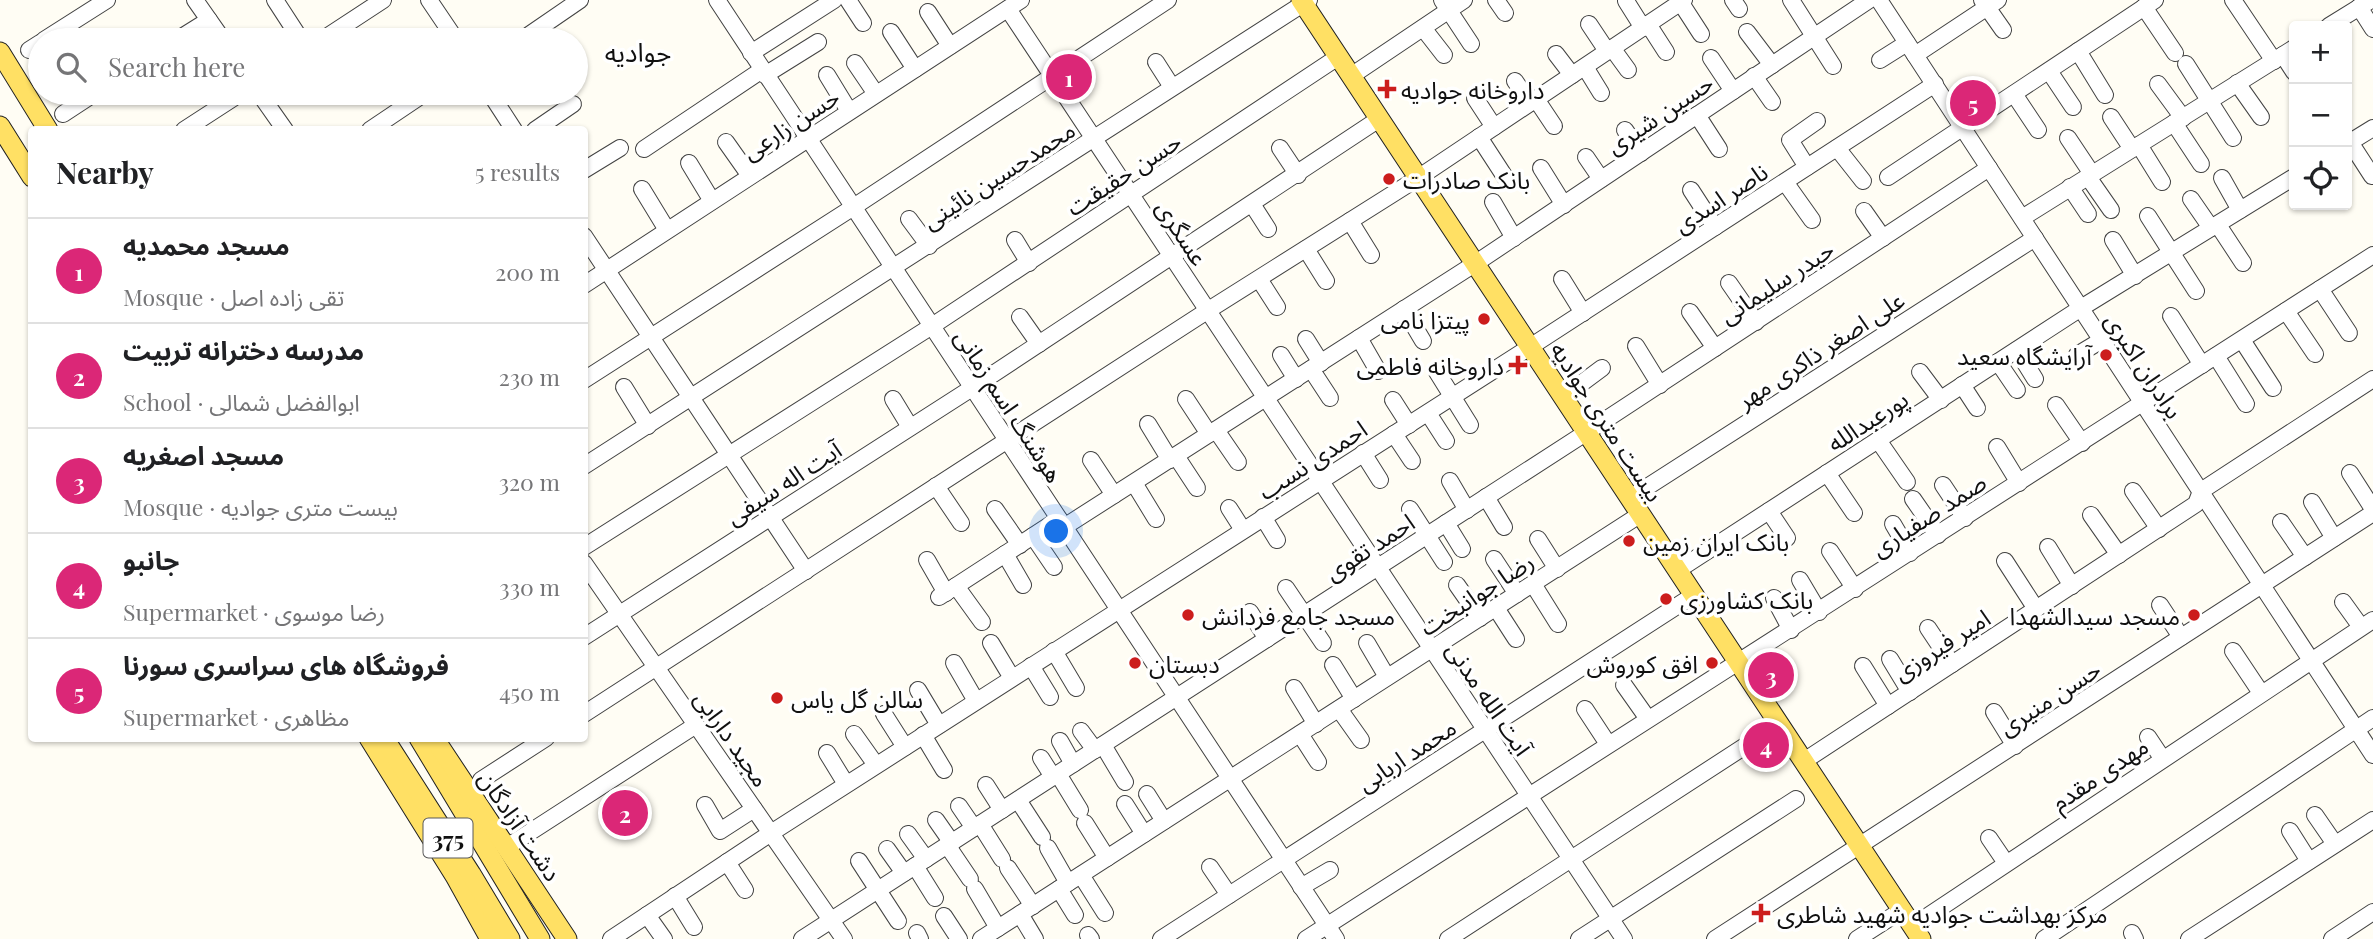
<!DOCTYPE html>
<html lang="en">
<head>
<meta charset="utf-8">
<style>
  body { margin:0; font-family:"Playfair Display","Noto Sans Arabic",serif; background:#f2f2f2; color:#202124 }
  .controls { position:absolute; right:21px; top:21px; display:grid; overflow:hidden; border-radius:7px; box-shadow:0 2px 5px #0004 }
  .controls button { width:63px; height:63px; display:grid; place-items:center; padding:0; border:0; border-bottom:2px solid #e0e0e0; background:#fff; color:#202124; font:35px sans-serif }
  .you { position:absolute; left:1057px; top:532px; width:24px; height:24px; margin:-18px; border:5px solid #fff; border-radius:50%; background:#1a73e8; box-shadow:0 0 0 10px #1a73e833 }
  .badge { display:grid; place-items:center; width:46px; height:46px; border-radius:50%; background:#db2777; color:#fff; font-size:23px; font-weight:700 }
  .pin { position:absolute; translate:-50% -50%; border:4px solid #fff; box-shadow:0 2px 7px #0006 }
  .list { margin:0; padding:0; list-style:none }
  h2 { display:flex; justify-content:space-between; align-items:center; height:91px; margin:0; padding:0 28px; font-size:30px }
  h2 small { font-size:23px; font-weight:400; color:#757577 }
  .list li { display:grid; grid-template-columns:46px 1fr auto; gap:21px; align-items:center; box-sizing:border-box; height:105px; padding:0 28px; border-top:2px solid #e0e0e0 }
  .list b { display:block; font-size:26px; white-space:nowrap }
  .list p { margin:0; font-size:23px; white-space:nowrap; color:#757577 }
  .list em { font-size:23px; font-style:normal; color:#757577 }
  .icon { flex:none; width:38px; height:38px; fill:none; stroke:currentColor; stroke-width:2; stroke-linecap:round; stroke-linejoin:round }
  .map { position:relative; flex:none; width:2373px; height:939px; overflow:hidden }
  .search { position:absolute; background:#fff; box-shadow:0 2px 5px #0004; left:28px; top:28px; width:560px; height:77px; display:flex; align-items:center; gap:18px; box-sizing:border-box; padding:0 24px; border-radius:38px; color:#757577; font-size:26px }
  .panel { position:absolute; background:#fff; box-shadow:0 2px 5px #0004; left:28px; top:126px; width:560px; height:616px; border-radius:7px }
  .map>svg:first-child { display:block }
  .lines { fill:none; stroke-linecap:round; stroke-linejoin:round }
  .minor-casing { stroke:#434343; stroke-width:18 }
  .major-casing { stroke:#212121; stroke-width:21 }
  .minor { stroke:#fff; stroke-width:16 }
  .major { stroke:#ffe064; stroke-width:19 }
  .poi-dot { fill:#cc1d1d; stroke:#fff; stroke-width:2.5 }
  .labels { text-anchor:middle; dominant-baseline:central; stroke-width:7; stroke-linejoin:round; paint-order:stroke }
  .shield { fill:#fff; stroke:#585858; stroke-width:2 }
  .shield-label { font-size:23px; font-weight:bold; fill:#101010 }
  .poi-label { font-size:24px; fill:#101010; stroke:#fff; text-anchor:start }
  .street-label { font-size:24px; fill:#101010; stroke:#fff }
  .neighbourhood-label { font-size:26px; fill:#101010; stroke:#fff }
</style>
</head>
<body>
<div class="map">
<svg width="2373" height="939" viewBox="0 0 2373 939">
  <rect width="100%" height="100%" fill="#fffdf4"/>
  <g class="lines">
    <defs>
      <g id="minor">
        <polyline points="195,0 223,40"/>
        <polyline points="275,0 301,40"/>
        <polyline points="429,0 456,40"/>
        <polyline points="717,0 1336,939"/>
        <polyline points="848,0 863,23"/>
        <polyline points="1442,0 1471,44"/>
        <polyline points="1496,0 1505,13"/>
        <polyline points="1679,0 1701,34"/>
        <polyline points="1733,0 1739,9"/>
        <polyline points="1791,0 1833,66"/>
        <polyline points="1879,0 2373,755"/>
        <polyline points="1982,0 2003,30"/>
        <polyline points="2233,0 2274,61"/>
        <polyline points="1626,1 1643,28"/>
        <polyline points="2144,7 2175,53"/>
        <polyline points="2359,7 2373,29"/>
        <polyline points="1008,9 1624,939"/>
        <polyline points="928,12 950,46"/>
        <polyline points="1589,24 1607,51"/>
        <polyline points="1648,24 1666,52"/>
        <polyline points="2329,26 2371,0"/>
        <polyline points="1423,28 1444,55"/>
        <polyline points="891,32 915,69"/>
        <polyline points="1747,32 1772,65"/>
        <polyline points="529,35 580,0"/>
        <polyline points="44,40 107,0"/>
        <polyline points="177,40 209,20"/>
        <polyline points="322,40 383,0"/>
        <polyline points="1612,48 1628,70"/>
        <polyline points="29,50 40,43"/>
        <polyline points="2078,51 2105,95"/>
        <polyline points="751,53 834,0"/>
        <polyline points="1556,54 1572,75"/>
        <polyline points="1915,55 1998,0"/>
        <polyline points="2283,55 2294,72"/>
        <polyline points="1711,58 1733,91"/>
        <polyline points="1880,60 1907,43"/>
        <polyline points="1156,62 1172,87"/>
        <polyline points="855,63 876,94"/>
        <polyline points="2186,64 2233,138"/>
        <polyline points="1585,67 1601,93"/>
        <polyline points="2049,71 2073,107"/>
        <polyline points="765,75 818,42"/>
        <polyline points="827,75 849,111"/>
        <polyline points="1351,76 1464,0"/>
        <polyline points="1754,76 1772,102"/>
        <polyline points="1515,81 1530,103"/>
        <polyline points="2237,83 2261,117"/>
        <polyline points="2158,84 2183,118"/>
        <polyline points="259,93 285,130"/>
        <polyline points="490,93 514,130"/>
        <polyline points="2014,94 2038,130"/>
        <polyline points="1475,98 1494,127"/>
        <polyline points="1536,99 1554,126"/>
        <polyline points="63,114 95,93"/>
        <polyline points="1697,115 1719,149"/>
        <polyline points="2111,117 2132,149"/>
        <polyline points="2174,123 2201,164"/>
        <polyline points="184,130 241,93"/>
        <polyline points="370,130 425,93"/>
        <polyline points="535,130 573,104"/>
        <polyline points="1625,130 1641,153"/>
        <polyline points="1479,137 1505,177"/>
        <polyline points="2068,138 2092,174"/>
        <polyline points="726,142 750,176"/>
        <polyline points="2350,142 2372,176"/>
        <polyline points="2347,144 2373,128"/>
        <polyline points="2139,145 2162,182"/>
        <polyline points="1280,148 1298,175"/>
        <polyline points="1837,148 1863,181"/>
        <polyline points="644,149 762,70"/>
        <polyline points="1586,157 1601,179"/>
        <polyline points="689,163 712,201"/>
        <polyline points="1807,167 1790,140 1817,121"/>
        <polyline points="1541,168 1564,205"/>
        <polyline points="584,170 620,148"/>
        <polyline points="1888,177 2155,0"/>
        <polyline points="2088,177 2111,210"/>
        <polyline points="2222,178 2240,210"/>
        <polyline points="1785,182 1812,220"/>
        <polyline points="2070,187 2088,214"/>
        <polyline points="642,189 667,230"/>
        <polyline points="1691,190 1715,227"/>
        <polyline points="2191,199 2211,228"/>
        <polyline points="1493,202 1514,238"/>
        <polyline points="1252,204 1268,229"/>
        <polyline points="1864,211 1883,238"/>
        <polyline points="2148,216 2196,291"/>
        <polyline points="2022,218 2294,48"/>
        <polyline points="909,219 929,246"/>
        <polyline points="1350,221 1371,255"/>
        <polyline points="2218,225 2243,263"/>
        <polyline points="584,236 806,571"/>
        <polyline points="1015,240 1029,263"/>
        <polyline points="2113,240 2135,276"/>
        <polyline points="1306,249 1326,281"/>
        <polyline points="1259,279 1277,307"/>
        <polyline points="1562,279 1583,313"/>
        <polyline points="1729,283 1756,322"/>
        <polyline points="584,285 1021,0"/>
        <polyline points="2320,289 2349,333"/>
        <polyline points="1404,309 1423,341"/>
        <polyline points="2286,311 2315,354"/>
        <polyline points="1690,312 1715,348"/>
        <polyline points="2171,316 2202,365"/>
        <polyline points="1020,317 1039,344"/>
        <polyline points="1359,338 1378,371"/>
        <polyline points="1306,339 1321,363"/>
        <polyline points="2242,340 2273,388"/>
        <polyline points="1636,346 1660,385"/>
        <polyline points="2017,350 2035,379"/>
        <polyline points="1281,355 1296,379"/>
        <polyline points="2077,355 2102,340"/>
        <polyline points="2216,356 2246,404"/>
        <polyline points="1998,362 2017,390"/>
        <polyline points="1311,369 1330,398"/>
        <polyline points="1437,372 1470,425"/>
        <polyline points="1920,372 1941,400"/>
        <polyline points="584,380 852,208 1168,0"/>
        <polyline points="1962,385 1977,408"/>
        <polyline points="624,387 648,426"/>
        <polyline points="1563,397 1602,368"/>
        <polyline points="893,399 910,427"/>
        <polyline points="1186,399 1209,434"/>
        <polyline points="1393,400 1409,425"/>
        <polyline points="2056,405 2082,443"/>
        <polyline points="1428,413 1446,441"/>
        <polyline points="1148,424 1170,460"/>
        <polyline points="1216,430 1238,462"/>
        <polyline points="1394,434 1412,461"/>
        <polyline points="1878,440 1907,482"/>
        <polyline points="1997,447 2019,483"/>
        <polyline points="1363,453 1380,480"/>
        <polyline points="1176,456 1197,488"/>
        <polyline points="1091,460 1114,495"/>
        <polyline points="584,466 1309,0"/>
        <polyline points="1827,473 1854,513"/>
        <polyline points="2350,473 2373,509"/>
        <polyline points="1450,481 1467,510"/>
        <polyline points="1134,483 1156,519"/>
        <polyline points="1943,485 1965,518"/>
        <polyline points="936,486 961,523"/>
        <polyline points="2133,491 2159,529"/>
        <polyline points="1486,497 1504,527"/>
        <polyline points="1630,498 2035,238"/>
        <polyline points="1913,499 1938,535"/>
        <polyline points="2312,502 2334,538"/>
        <polyline points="1229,508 1243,530"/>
        <polyline points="995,509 1020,545"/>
        <polyline points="1410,509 1444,562"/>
        <polyline points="1769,511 1787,538"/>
        <polyline points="2091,515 2119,555"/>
        <polyline points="1263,517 1277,540"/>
        <polyline points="2281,522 2305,557"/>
        <polyline points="1446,523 1462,549"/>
        <polyline points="1893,524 1910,553"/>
        <polyline points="1064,527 1476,263 1869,0"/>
        <polyline points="1033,536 1054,567"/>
        <polyline points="1538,539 1557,569"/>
        <polyline points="584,547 932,326 1338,57"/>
        <polyline points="2048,547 2072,586"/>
        <polyline points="1830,551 1855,589"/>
        <polyline points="1005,554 1023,585"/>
        <polyline points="1494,559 1517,594"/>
        <polyline points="927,560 946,593"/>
        <polyline points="2005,561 2036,609"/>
        <polyline points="584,563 844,939"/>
        <polyline points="1678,570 2081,308 2294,177"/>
        <polyline points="1800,580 1819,612"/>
        <polyline points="1533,584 1558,624"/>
        <polyline points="1457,585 1480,618"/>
        <polyline points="956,586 982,622"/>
        <polyline points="1286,588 1323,643"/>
        <polyline points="939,597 1059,519"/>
        <polyline points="1774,598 1791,630"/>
        <polyline points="2343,602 2361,627"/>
        <polyline points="2160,605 2181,637"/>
        <polyline points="1496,608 1516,639"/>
        <polyline points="1250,612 1267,639"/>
        <polyline points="1928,628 1952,664"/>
        <polyline points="584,637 972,388 1379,119"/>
        <polyline points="991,643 1012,678"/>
        <polyline points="1367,643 1387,677"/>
        <polyline points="1054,651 1076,688"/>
        <polyline points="2233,651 2261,693"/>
        <polyline points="1890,659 1910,692"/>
        <polyline points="954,663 976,701"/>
        <polyline points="1333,665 1354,699"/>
        <polyline points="1031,666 1050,697"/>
        <polyline points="1863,666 1888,706"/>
        <polyline points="1624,685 1648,719"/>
        <polyline points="1294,688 1316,724"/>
        <polyline points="918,690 939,725"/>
        <polyline points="1339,709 1361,740"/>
        <polyline points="1585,709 1608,744"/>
        <polyline points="1994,712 2015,746"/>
        <polyline points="584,714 1207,311 1418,178 1684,0"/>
        <polyline points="884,714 905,747"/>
        <polyline points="1081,731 1095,750"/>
        <polyline points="854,734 876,765"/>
        <polyline points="1300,734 1318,762"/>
        <polyline points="923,735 944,770"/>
        <polyline points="2148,737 2162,758"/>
        <polyline points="1060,741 1073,764"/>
        <polyline points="1103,745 1125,782"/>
        <polyline points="827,753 846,784"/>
        <polyline points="1041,758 1053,777"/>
        <polyline points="1804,761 2196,504 2201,491 2373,379"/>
        <polyline points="1058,774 1080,810"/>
        <polyline points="481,780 546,738"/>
        <polyline points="986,785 1002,810"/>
        <polyline points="1147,794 1164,821"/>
        <polyline points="1018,800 1042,837"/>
        <polyline points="1125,804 1144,834"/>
        <polyline points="705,805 720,831 754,809"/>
        <polyline points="959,806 974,828"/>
        <polyline points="2315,815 2335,844"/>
        <polyline points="936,820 952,843"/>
        <polyline points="1085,823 1107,858"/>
        <polyline points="980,824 1002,859"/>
        <polyline points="2290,831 2309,861"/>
        <polyline points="908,834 926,859"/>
        <polyline points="1989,838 2006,863"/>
        <polyline points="947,845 970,879"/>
        <polyline points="507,847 696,725"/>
        <polyline points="1048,848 1068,883"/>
        <polyline points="887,849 904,873"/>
        <polyline points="859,861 898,921"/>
        <polyline points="727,862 745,890"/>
        <polyline points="915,866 935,898"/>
        <polyline points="1210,867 1229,895"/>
        <polyline points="1008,868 1033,906"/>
        <polyline points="1081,875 1105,913"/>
        <polyline points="1301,887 1330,870"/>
        <polyline points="975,889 998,928"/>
        <polyline points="1059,889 1075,915"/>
        <polyline points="675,896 694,927"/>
        <polyline points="1020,914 1035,939"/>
        <polyline points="647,915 664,939"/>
        <polyline points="944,916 959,939"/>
        <polyline points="1913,926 2373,620"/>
        <polyline points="917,933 920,939"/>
        <polyline points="2132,933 2135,939"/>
        <polyline points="1088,935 1091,939"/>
        <polyline points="611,939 771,833 1530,347 1935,84"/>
        <polyline points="802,939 1587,432 1989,168"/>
        <polyline points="981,939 1641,514"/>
        <polyline points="1161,939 1694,595"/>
        <polyline points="1306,939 2373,255"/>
        <polyline points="1448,939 1779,724"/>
        <polyline points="1579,939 1796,799"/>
        <polyline points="1715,939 2373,513"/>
        <polyline points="1857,939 1902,910"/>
        <polyline points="2044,939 2373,718"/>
        <polyline points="2189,939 2373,820"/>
        <polyline points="2332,939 2373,912"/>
      </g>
      <g id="major">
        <polyline points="1301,0 1921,939"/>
        <polyline points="0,52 48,130"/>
        <polyline points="0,126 32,177"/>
        <polyline points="369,738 455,876 490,939"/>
        <polyline points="384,738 471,874 510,939"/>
        <polyline points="419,738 540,939"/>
        <polyline points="434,738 567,939"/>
      </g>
    </defs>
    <use href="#minor" class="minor-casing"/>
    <use href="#major" class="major-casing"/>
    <use href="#minor" class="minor"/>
    <use href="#major" class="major"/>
  </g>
  <g class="poi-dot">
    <path d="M1383.5 78.5h7v7h7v7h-7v7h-7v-7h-7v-7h7z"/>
    <circle cx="1389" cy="179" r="7"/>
    <circle cx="1484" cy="319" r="7"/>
    <circle cx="2106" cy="355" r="7"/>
    <path d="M1514.5 354.5h7v7h7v7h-7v7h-7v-7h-7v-7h7z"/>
    <circle cx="1629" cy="541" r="7"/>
    <circle cx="1666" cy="599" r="7"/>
    <circle cx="1188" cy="615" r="7"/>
    <circle cx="2194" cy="615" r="7"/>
    <circle cx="1135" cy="663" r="7"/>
    <circle cx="1712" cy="663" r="7"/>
    <circle cx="777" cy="698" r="7"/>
    <path d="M1757.5 902.5h7v7h7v7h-7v7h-7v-7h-7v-7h7z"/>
  </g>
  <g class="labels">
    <rect class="shield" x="423.5" y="818.5" width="49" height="39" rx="5"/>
    <g class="shield-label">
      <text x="448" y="838">375</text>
    </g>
    <g class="poi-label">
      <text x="1401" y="89">داروخانه جوادیه</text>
      <text x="1403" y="179">بانک صادرات</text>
      <text x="1470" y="319" text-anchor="end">پیتزا نامی</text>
      <text x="2092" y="355" text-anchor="end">آرایشگاه سعید</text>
      <text x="1504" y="365" text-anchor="end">داروخانه فاطمی</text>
      <text x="1643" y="541">بانک ایران زمین</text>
      <text x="1680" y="599">بانک کشاورزی</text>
      <text x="1202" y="615">مسجد جامع فردانش</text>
      <text x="2180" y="615" text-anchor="end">مسجد سیدالشهدا</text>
      <text x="1149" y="663">دبستان</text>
      <text x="1698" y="663" text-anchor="end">افق کوروش</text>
      <text x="791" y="698">سالن گل یاس</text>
      <text x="1777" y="913">مرکز بهداشت جوادیه شهید شاطری</text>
    </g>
    <g class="street-label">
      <text transform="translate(1659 113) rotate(-34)">حسین شیری</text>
      <text transform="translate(790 123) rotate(-33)">حسن زارعی</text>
      <text transform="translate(1123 173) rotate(-33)">حسن حقیقت</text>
      <text transform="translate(998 174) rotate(-33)">محمدحسین نائینی</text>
      <text transform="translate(1720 197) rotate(-33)">ناصر اسدی</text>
      <text transform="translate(1183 232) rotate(57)">عسگری</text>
      <text transform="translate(1776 281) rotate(-33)">حیدر سلیمانی</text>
      <text transform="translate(1820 349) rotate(-33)">علی اصغر ذاکری مهر</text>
      <text transform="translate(2145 365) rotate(57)">برادران اکبری</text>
      <text transform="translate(1010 405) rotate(57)">هوشنگ اسم زمانی</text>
      <text transform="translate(1867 420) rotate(-33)">پورعبدالله</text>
      <text transform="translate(1608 421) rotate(57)">بیست متری جوادیه</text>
      <text transform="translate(1312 459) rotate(-33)">احمدی نسب</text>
      <text transform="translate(783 482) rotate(-33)">آیت اله سیفی</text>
      <text transform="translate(1928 514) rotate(-33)">صمد صفیاری</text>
      <text transform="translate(1369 546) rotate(-33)">احمد تقوی</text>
      <text transform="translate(1476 593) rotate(-33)">رضا جوانبخت</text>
      <text transform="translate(1941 644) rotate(-33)">امیر فیروزی</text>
      <text transform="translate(2049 697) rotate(-33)">حسن منیری</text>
      <text transform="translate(1490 698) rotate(56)">آیت‌ الله مدنی</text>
      <text transform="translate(733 738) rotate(55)">مجید دارابی</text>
      <text transform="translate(1406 754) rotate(-33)">محمد اربابی</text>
      <text transform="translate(2099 773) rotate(-34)">مهدی مقدم</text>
      <text transform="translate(521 825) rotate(56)">دشت آزادگان</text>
    </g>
    <g class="neighbourhood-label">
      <text x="638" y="51">جوادیه</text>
    </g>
  </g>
</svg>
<div class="controls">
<button>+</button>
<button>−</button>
<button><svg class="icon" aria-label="locate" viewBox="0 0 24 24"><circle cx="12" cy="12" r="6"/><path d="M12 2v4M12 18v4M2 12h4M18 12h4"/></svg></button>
</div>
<div class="you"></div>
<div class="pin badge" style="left:1069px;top:77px">1</div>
<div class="pin badge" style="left:625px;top:813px">2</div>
<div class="pin badge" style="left:1771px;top:675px">3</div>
<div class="pin badge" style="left:1766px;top:745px">4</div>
<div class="pin badge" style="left:1973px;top:103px">5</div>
<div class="search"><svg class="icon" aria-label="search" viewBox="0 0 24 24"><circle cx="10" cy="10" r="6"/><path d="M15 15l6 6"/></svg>Search here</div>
<section class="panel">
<h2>Nearby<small>5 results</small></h2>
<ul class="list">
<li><span class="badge">1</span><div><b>مسجد محمدیه</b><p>Mosque · تقی زاده اصل</p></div><em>200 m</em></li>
<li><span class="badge">2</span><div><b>مدرسه دخترانه تربیت</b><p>School · ابوالفضل شمالی</p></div><em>230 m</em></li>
<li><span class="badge">3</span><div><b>مسجد اصغریه</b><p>Mosque · بیست متری جوادیه</p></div><em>320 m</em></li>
<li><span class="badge">4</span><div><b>جانبو</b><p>Supermarket · رضا موسوی</p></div><em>330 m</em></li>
<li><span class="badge">5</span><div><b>فروشگاه های سراسری سورنا</b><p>Supermarket · مظاهری</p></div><em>450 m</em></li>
</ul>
</section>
</div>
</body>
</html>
